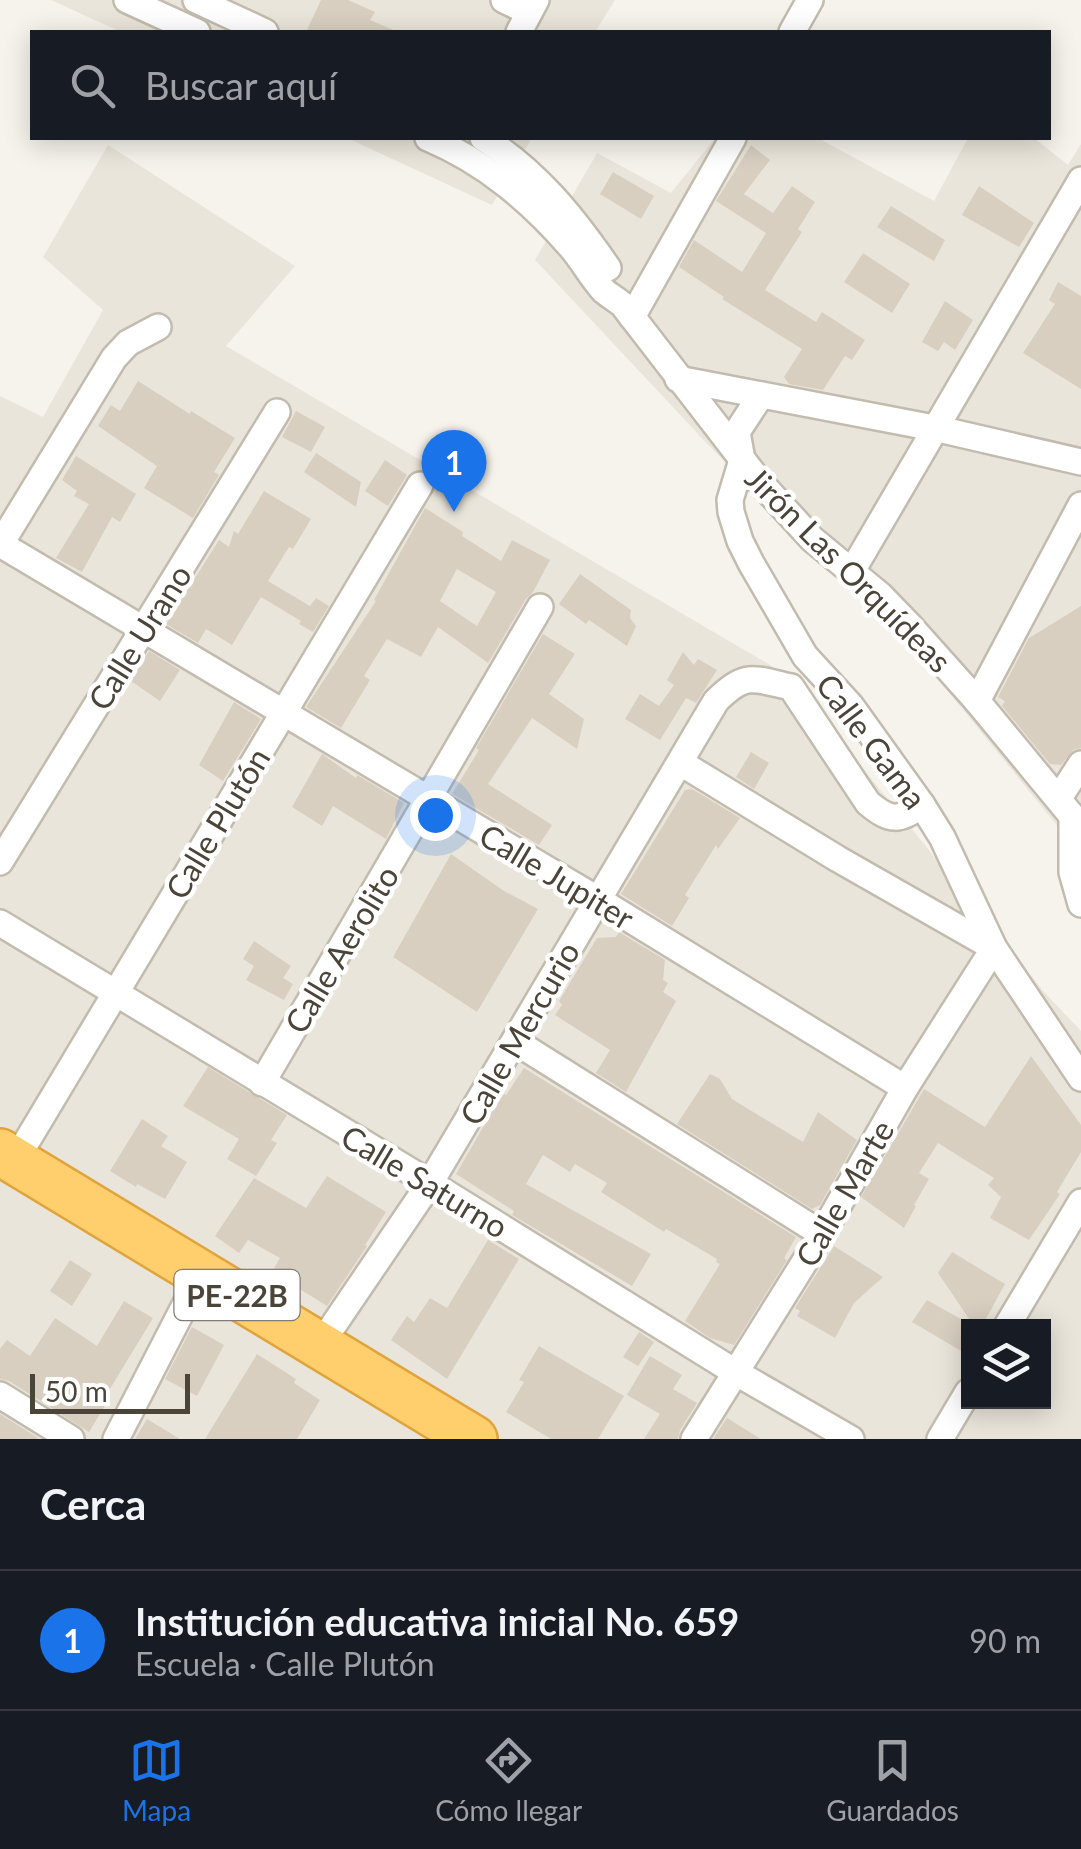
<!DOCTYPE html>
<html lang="es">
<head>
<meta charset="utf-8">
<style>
  body { margin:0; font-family:Lato,sans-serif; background:#242831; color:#f1f3f6 }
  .controls { position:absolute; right:30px; bottom:30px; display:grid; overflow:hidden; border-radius:0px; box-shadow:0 5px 25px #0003 }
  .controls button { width:90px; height:90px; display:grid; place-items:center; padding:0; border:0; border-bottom:2px solid #363941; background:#171b24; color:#f1f3f6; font:50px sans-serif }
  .scale { position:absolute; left:30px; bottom:25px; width:160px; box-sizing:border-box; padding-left:10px; border:5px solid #4b4439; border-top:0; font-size:28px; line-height:35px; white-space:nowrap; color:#4b4439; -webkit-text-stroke:8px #fff; paint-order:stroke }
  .you { position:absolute; left:435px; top:815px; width:35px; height:35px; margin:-25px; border:8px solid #fff; border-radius:50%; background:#1a73e8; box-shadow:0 0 0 15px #1a73e833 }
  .badge { display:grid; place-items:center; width:65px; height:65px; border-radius:50%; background:#1a73e8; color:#fff; font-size:32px; font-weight:700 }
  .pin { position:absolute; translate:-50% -82px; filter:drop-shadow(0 2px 5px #0008) }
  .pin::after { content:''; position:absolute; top:52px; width:35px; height:30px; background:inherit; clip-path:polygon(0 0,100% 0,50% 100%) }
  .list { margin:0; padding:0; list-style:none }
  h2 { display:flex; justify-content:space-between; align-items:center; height:130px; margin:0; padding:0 40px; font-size:42px }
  h2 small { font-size:32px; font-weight:400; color:#9ea1a6 }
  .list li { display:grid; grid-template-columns:65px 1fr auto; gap:30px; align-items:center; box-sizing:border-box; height:140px; padding:0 40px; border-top:2px solid #363941 }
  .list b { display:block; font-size:38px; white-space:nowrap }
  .list p { margin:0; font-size:32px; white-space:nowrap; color:#9ea1a6 }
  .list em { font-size:32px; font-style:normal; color:#9ea1a6 }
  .icon { flex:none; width:55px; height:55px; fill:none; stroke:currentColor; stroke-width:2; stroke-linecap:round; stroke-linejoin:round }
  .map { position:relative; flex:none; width:1081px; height:1439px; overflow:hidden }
  .search { position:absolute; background:#171b24; box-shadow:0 5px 25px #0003; left:30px; right:30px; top:30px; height:110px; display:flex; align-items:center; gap:25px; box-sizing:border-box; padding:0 35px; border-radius:0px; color:#9ea1a6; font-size:38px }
  .sheet { height:270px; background:#171b24 }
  nav { display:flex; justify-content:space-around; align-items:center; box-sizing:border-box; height:140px; border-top:2px solid #363941; background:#171b24; font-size:28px; color:#9ea1a6 }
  nav a { display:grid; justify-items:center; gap:5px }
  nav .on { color:#1a73e8 }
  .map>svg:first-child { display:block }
  .residential { fill:#eae5da; fill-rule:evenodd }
  .building { fill:#d8cfc1; fill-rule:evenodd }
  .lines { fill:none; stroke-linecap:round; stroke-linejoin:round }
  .street-casing { stroke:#c2bbae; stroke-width:30 }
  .highway-casing { stroke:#e0a43c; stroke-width:50 }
  .street { stroke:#fff; stroke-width:25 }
  .highway { stroke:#ffcf6e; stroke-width:45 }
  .labels { text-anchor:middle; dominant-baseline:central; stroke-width:9; stroke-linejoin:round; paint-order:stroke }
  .shield { fill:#fff; stroke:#817c74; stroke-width:2.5 }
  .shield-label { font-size:30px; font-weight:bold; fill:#4b4439 }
  .street-label { font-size:32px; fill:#4b4439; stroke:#fff }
</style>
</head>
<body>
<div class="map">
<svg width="1081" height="1439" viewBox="0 0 1081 1439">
  <rect width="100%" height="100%" fill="#f6f3ec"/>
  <g class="residential">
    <polygon points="51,0 615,0 595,32 121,32"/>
    <polygon points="347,138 532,138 492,205"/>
    <polygon points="715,138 818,138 934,201 968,138 1034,138 1068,165 1081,144 1081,855 908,642 715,452 535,260 597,153 671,193"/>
    <path d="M108 145 295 266 226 346 787 675 1045 993 1081 1031V1439H0V396L43 417 103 310 43 257ZM968 1326H1044V1402H968Z"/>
  </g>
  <g class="building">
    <polygon points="321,0 348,0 375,12 370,20 398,32 306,32"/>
    <polygon points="751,145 770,160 744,194 773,213 792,186 815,202 798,229 802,232 765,290 816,322 822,312 865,340 852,360 845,356 823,390 789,384 784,377 802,349 722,299 724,297 679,267 694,240 742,272 766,233 716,201"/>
    <polygon points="613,172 654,196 641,219 600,194"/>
    <polygon points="979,186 1034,223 1019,247 962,215"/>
    <polygon points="891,206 945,240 934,261 877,227"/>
    <polygon points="863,253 910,284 892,313 844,282"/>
    <polygon points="1058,282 1081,296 1081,389 1023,353 1055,304 1049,300"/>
    <polygon points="945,301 973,320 955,350 944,342 938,351 922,342"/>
    <polygon points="138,381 190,414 191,411 235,438 214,472 219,475 193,518 144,488 157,466 98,426 111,405 120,411"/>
    <polygon points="296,411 325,427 311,452 282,437"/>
    <polygon points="316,453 361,482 356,507 304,472"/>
    <polygon points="76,456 136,494 120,522 112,517 82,572 56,558 89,504 74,496 77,491 62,480"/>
    <polygon points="385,460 407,475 388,506 365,491"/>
    <polygon points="264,491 311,519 293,549 289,547 268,581 310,606 316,598 329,606 313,632 299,624 301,621 261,597 232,645 206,629 198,643 166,624 219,540 229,547 234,531 238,534"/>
    <path d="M425 508 463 532 462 536 501 561 512 540 550 560 533 592 526 599 488 663 438 627 421 657 387 639 364 676 370 680 341 728 306 707 376 601 374 600ZM457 569 496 592 477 626 440 601Z"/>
    <polygon points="580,574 631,610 630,618 636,626 627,646 589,620 586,624 559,604"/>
    <polygon points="1081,606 1081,748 1073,750 1061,765 1050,764 1002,706 1005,701 998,697 1029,638"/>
    <polygon points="543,634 575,654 549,694 584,719 577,749 532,718 488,784 552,825 539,845 452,794 479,750 476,748"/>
    <polygon points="149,651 180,670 160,701 131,681"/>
    <polygon points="683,652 694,665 698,659 717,670 696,703 686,698 660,740 625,719 640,694 659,706 674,685 667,680"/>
    <polygon points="234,702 261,719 223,781 199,765"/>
    <polygon points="751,752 769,763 754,789 736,777"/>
    <polygon points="322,754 356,778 357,775 404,803 386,839 333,806 322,826 292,807"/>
    <polygon points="692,789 740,818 718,849 716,845 685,895 689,898 672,926 621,894 685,790"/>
    <polygon points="451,854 504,891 538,909 477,1012 393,957"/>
    <polygon points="619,932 665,960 663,980 668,983 663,992 676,1001 626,1092 596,1073 610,1050 555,1015 562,1005 559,1001 597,938 616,937"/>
    <polygon points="254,941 291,966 283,978 293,984 284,1000 246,980 254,966 243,959"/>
    <polygon points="1031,1056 1081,1125 1081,1152 1057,1192 1060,1194 1029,1240 990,1218 1001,1197 988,1185 994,1178 938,1143 919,1173 929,1179 914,1205 916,1206 904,1228 861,1197 924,1089 985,1127"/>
    <polygon points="208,1067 287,1115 271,1140 277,1143 256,1176 227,1159 239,1139 183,1106"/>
    <polygon points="524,1068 796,1237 784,1258 787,1260 734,1345 710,1338 685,1321 720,1264 716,1262 717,1259 666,1229 664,1232 601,1192 607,1183 575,1164 570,1172 543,1155 526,1184 651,1254 632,1286 512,1215 514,1211 456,1174 503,1093 506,1095"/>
    <polygon points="710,1074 720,1079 732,1099 803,1142 818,1112 857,1140 820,1205 812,1209 677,1124"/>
    <polygon points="142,1119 168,1136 161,1146 187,1162 165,1199 137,1184 136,1187 110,1171"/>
    <polygon points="327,1176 386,1212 365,1245 367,1246 327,1306 272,1272 280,1258 248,1240 239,1253 215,1236 254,1178 306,1208"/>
    <polygon points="488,1240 519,1259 447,1379 391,1340 407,1316 414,1322 430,1298 447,1308"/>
    <polygon points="834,1246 883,1277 854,1303 835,1338 797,1316 800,1311 795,1308"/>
    <polygon points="952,1252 1005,1284 982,1326 974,1326 938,1273"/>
    <polygon points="70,1260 92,1274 72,1306 50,1291"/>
    <polygon points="927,1300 968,1323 968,1355 912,1322"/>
    <polygon points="124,1301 153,1318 105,1397 109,1399 89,1432 9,1381 0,1379 0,1349 7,1340 30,1356 55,1318 97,1346"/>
    <polygon points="192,1327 224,1345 197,1396 165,1379"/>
    <polygon points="639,1332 654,1342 638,1366 623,1357"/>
    <polygon points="539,1346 624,1396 598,1439 551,1439 506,1412 524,1382 519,1380"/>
    <polygon points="257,1354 296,1379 294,1383 320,1400 297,1439 205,1439"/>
    <polygon points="650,1356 682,1375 673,1389 697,1403 680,1430 678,1439 644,1439 660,1414 627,1395"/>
    <polygon points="0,1414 38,1438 37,1439 0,1439"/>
    <polygon points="727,1418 761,1439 713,1439"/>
    <polygon points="147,1419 180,1439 135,1439"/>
  </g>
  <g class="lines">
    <defs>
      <g id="street">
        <polyline points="127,0 197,32"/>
        <polyline points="196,0 265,32"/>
        <polyline points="504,0 529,12"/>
        <polyline points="519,32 536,0"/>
        <polyline points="792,32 810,0"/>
        <path d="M428 138C485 162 530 200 571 247 583 261 592 278 604 291 610 296 617 300 623 305L759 481 812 539 880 595 910 626 977 701 1081 827"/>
        <path d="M483 138C536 171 573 217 608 268"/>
        <polyline points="632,317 733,138"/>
        <polyline points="678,379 934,428 1081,462"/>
        <polyline points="761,395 737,432 742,460 730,500 731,512 740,541 751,563 805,656 851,706 922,805 942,837 994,948 1081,1078"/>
        <polyline points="0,544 597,899 905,1088"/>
        <polyline points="0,545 114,358 128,343 158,327"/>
        <polyline points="852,571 1081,180"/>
        <polyline points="977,701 1081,505"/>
        <polyline points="681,763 838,859 994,948 905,1088 822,1234 694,1439"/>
        <polyline points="1059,798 1081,764"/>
        <polyline points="1072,816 1072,872 1081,904"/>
        <polyline points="0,862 277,412"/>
        <polyline points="0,923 430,1183 735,1372 851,1439"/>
        <polyline points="516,1042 822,1234"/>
        <polyline points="262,1083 540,607"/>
        <polyline points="15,1161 420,485"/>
        <polyline points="1007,1326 1081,1202"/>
        <path d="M320 1345 430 1183 716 701C746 671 753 679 791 687L868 803C891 822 898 821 922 805"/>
        <polyline points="0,1395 71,1439"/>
        <polyline points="116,1439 201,1274"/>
        <polyline points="940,1439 968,1392"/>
      </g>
      <polyline id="highway" points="0,1152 474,1439"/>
    </defs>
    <use href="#street" class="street-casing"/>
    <use href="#highway" class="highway-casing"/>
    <use href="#street" class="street"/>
    <use href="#highway" class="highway"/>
  </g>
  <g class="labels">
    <rect class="shield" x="174.5" y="1270" width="125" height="50" rx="8"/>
    <g class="shield-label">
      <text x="237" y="1295">PE-22B</text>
    </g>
    <g class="street-label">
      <text transform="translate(849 569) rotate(45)">Jirón Las Orquídeas</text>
      <text transform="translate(139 637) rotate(-58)">Calle Urano</text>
      <text transform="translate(872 741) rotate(53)">Calle Gama</text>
      <text transform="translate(217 823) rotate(-59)">Calle Plutón</text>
      <text transform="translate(557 876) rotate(31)">Calle Jupiter</text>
      <text transform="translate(341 949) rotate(-59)">Calle Aerolito</text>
      <text transform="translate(519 1033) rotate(-60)">Calle Mercurio</text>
      <text transform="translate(425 1181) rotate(31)">Calle Saturno</text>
      <text transform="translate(844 1193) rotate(-60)">Calle Marte</text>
    </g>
  </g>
</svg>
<div class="controls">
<button><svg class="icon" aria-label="layers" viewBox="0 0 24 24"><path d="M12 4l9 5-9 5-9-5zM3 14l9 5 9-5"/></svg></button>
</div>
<div class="scale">50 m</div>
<div class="you"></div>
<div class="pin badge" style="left:454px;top:512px">1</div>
<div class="search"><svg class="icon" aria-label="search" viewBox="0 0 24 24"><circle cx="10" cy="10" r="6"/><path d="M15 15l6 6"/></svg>Buscar aquí</div>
</div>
<section class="sheet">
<h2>Cerca<small></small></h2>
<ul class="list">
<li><span class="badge">1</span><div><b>Institución educativa inicial No. 659</b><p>Escuela · Calle Plutón</p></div><em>90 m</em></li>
</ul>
</section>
<nav>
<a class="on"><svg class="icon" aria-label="map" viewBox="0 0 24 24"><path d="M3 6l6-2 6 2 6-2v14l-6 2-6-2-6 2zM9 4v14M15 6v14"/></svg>Mapa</a>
<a><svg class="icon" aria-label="directions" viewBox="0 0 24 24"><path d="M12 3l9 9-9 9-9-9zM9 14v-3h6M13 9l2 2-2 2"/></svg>Cómo llegar</a>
<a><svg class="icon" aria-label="saved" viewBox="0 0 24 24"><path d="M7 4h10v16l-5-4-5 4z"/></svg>Guardados</a>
</nav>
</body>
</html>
